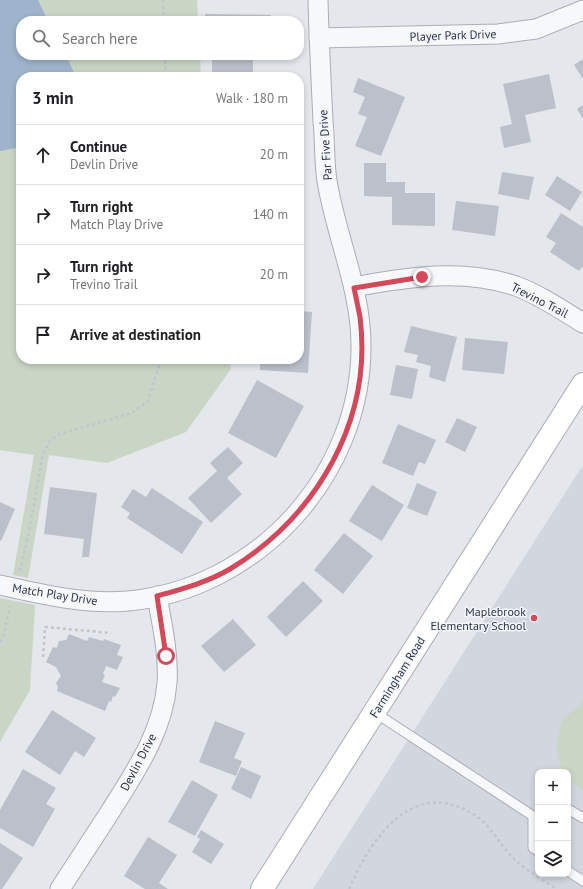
<!DOCTYPE html>
<html lang="en">
<head>
<meta charset="utf-8">
<style>
  body { margin:0; font-family:"PT Sans",sans-serif; background:#f6f6f6; color:#202124 }
  .controls { position:absolute; right:12px; bottom:12px; display:grid; overflow:hidden; border-radius:8px; box-shadow:0 2px 6px #0003 }
  .controls button { width:36px; height:36px; display:grid; place-items:center; padding:0; border:0; border-bottom:1px solid #e0e0e0; background:#fff; color:#202124; font:20px sans-serif }
  .stop { position:absolute; width:12px; height:12px; margin:-9px; border:3px solid #d1495b; border-radius:50%; background:#fff }
  .stop.end { background:#d1495b; border-color:#fff; box-shadow:0 1px 4px #0008 }
  .list { margin:0; padding:0; list-style:none }
  h2 { display:flex; justify-content:space-between; align-items:center; height:52px; margin:0; padding:0 16px; font-size:17px }
  h2 small { font-size:13px; font-weight:400; color:#757577 }
  .list li { display:grid; grid-template-columns:26px 1fr auto; gap:12px; align-items:center; box-sizing:border-box; height:60px; padding:0 16px; border-top:1px solid #e0e0e0 }
  .list b { display:block; font-size:15px; white-space:nowrap }
  .list p { margin:0; font-size:13px; white-space:nowrap; color:#757577 }
  .list em { font-size:13px; font-style:normal; color:#757577 }
  .icon { flex:none; width:22px; height:22px; fill:none; stroke:currentColor; stroke-width:2; stroke-linecap:round; stroke-linejoin:round }
  .map { position:relative; flex:none; width:583px; height:889px; overflow:hidden }
  .search { position:absolute; background:#fff; box-shadow:0 2px 6px #0003; left:16px; top:16px; width:288px; height:44px; display:flex; align-items:center; gap:10px; box-sizing:border-box; padding:0 14px; border-radius:16px; color:#757577; font-size:15px }
  .panel { position:absolute; background:#fff; box-shadow:0 2px 6px #0003; left:16px; top:72px; width:288px; height:292px; border-radius:16px }
  .map>svg:first-child { display:block }
  .built { fill:#d2d6de; fill-rule:evenodd }
  .green { fill:#c9d6c5 }
  .water { fill:#9fb4cc }
  .building { fill:#bbc0ca }
  .lines { fill:none; stroke-linecap:round; stroke-linejoin:round }
  .lane-casing { stroke:#a9aeb7; stroke-width:11 }
  .street-casing { stroke:#a9aeb7; stroke-width:21 }
  .secondary-casing { stroke:#a9aeb7; stroke-width:24 }
  .path { stroke:#c2c5cb; stroke-width:2.5; stroke-dasharray:3 3; stroke-linecap:butt }
  .lane { stroke:#f7f8fa; stroke-width:9 }
  .street { stroke:#f7f8fa; stroke-width:19 }
  .secondary { stroke:#fff; stroke-width:22 }
  .route { stroke:#d1495b; stroke-width:5 }
  .poi-dot { fill:#d1495b; stroke:#f4f6f9; stroke-width:1.5 }
  .labels { text-anchor:middle; dominant-baseline:central; stroke-width:3; stroke-linejoin:round; paint-order:stroke }
  .street-label { font-size:12px; fill:#2b3445; stroke:#f4f6f9 }
  .poi-label { font-size:12px; fill:#2b3445; stroke:#f4f6f9; text-anchor:end }
</style>
</head>
<body>
<div class="map">
<svg width="583" height="889" viewBox="0 0 583 889">
  <rect width="100%" height="100%" fill="#e4e7ec"/>
  <path class="built" d="M583 465V889H313ZM538 772H568V874H538Z"/>
  <g class="green">
    <polygon points="0,0 197,0 198,21 21,21 21,55 200,55 201,77 21,77 21,359 229,359 231,369 186,432 107,463 49,455 28,578 13,575 34,455 0,450"/>
    <polygon points="0,598 35,605 30,690 0,742"/>
    <polygon points="583,701 583,790 568,778 568,772 562,772 556,746 562,720"/>
  </g>
  <polygon class="water" points="0,0 38,0 48,21 21,21 21,55 66,55 76,77 21,77 21,230 18,190 21,160 16,148 0,151"/>
  <g class="building">
    <polygon points="205,14 271,15 270,21 205,21"/>
    <polygon points="212,55 253,55 253,75 212,74"/>
    <polygon points="583,59 583,79 574,65"/>
    <polygon points="549,74 556,108 525,115 531,142 504,148 500,127 512,124 503,84"/>
    <polygon points="358,78 405,97 381,156 355,146 367,117 358,114 365,97 353,92"/>
    <polygon points="583,105 583,119 577,109"/>
    <polygon points="364,163 386,163 386,182 405,182 405,193 435,193 435,226 392,225 392,197 364,196"/>
    <polygon points="502,172 534,177 529,200 498,194"/>
    <polygon points="557,176 582,192 570,211 545,195"/>
    <polygon points="456,201 499,206 495,236 452,230"/>
    <polygon points="561,213 583,227 583,266 579,271 550,252 556,243 546,237"/>
    <polygon points="299,311 312,312 308,373 260,370 260,359 299,359"/>
    <polygon points="411,326 457,337 445,382 429,377 431,366 416,362 418,355 404,352"/>
    <polygon points="465,338 508,342 504,374 462,370"/>
    <polygon points="396,365 418,369 412,399 390,395"/>
    <polygon points="257,380 304,406 276,458 228,433"/>
    <polygon points="457,418 477,427 465,452 445,442"/>
    <polygon points="398,424 436,440 425,464 419,462 413,476 382,463"/>
    <polygon points="228,447 243,463 227,478 242,494 211,523 188,498 217,471 210,463"/>
    <polygon points="417,483 437,492 427,516 407,508"/>
    <polygon points="372,485 404,505 382,541 349,521"/>
    <polygon points="50,487 97,493 89,557 82,557 84,539 44,534"/>
    <polygon points="152,488 203,522 182,554 127,518 130,513 121,507 133,489 146,497"/>
    <polygon points="0,502 15,509 1,541 0,540"/>
    <polygon points="344,533 373,556 343,594 314,570"/>
    <polygon points="303,581 323,601 286,637 267,617"/>
    <polygon points="233,619 256,645 224,672 201,646"/>
    <polygon points="69,634 87,641 89,637 103,641 104,639 121,645 117,655 123,657 117,670 106,666 103,674 105,675 102,682 120,688 115,697 113,696 111,702 109,701 105,711 57,691 58,687 56,683 61,676 56,667 46,662 53,647 57,648 59,641 66,640"/>
    <polygon points="52,710 96,738 84,757 75,751 60,775 25,752"/>
    <polygon points="215,721 245,733 234,758 242,761 236,776 199,762"/>
    <polygon points="241,767 261,776 251,799 231,789"/>
    <polygon points="23,769 56,788 46,804 55,809 33,847 0,828 0,810"/>
    <polygon points="192,780 218,795 195,836 168,822"/>
    <polygon points="201,830 224,844 211,864 192,852 200,839 197,837"/>
    <polygon points="148,837 177,855 159,883 168,889 145,889 124,876"/>
    <polygon points="0,843 23,858 2,889 0,889"/>
  </g>
  <g class="lines">
    <defs>
      <g id="lane">
        <polyline points="374,712 533,816"/>
        <polyline points="568,809 583,818"/>
        <polyline points="533,816 533,848 538,851"/>
        <polyline points="568,871 583,881"/>
      </g>
      <g id="street">
        <polyline points="319,38 498,34 536,29 583,10"/>
        <path d="M354 287C407 277 463 268 516 286 540 295 562 310 583 323"/>
        <path d="M0 585C41 594 85 605 128 601 257 589 362 475 361 345 361 289 336 236 327 181 324 161 325 140 323 121 321 80 319 40 318 0"/>
        <path d="M60 889C77 863 93 838 110 812 135 772 163 732 167 683 169 655 162 624 157 596"/>
      </g>
      <polyline id="secondary" points="262,889 583,384"/>
    </defs>
    <use href="#lane" class="lane-casing"/>
    <use href="#street" class="street-casing"/>
    <use href="#secondary" class="secondary-casing"/>
    <g class="path">
      <polyline points="163,0 164,21"/>
      <polyline points="165,55 166,77"/>
      <polyline points="20,571 28,537 43,453 50,441 59,434 132,413 148,401 161,359"/>
      <polyline points="0,642 3,638 10,606"/>
      <polyline points="43,657 45,627 111,633"/>
      <path d="M349 889C372 836 415 773 479 818 491 827 500 844 510 855 521 867 543 880 557 889"/>
    </g>
    <use href="#lane" class="lane"/>
    <use href="#street" class="street"/>
    <use href="#secondary" class="secondary"/>
  </g>
  <g class="lines">
    <path class="route" d="M166 656 157 596C182 589 208 582 230 569 317 516 373 420 360 317 358 307 356 297 354 288L422 277"/>
  </g>
  <circle class="poi-dot" cx="534" cy="618" r="4"/>
  <g class="labels">
    <g class="street-label">
      <text transform="translate(453 35) rotate(-2)">Player Park Drive</text>
      <text transform="translate(325 145) rotate(-94)">Par Five Drive</text>
      <text transform="translate(540 300) rotate(27)">Trevino Trail</text>
      <text transform="translate(55 594) rotate(9)">Match Play Drive</text>
      <text transform="translate(397 677) rotate(-58)">Farmingham Road</text>
      <text transform="translate(138 762) rotate(-62)">Devlin Drive</text>
    </g>
    <g class="poi-label">
      <text x="526" y="611">Maplebrook<tspan x="526" dy="14">Elementary School</tspan></text>
    </g>
  </g>
</svg>
<div class="controls">
<button>+</button>
<button>−</button>
<button><svg class="icon" aria-label="layers" viewBox="0 0 24 24"><path d="M12 4l9 5-9 5-9-5zM3 14l9 5 9-5"/></svg></button>
</div>
<div class="stop" style="left:166px;top:656px"></div>
<div class="stop end" style="left:422px;top:277px"></div>
<div class="search"><svg class="icon" aria-label="search" viewBox="0 0 24 24"><circle cx="10" cy="10" r="6"/><path d="M15 15l6 6"/></svg>Search here</div>
<section class="panel">
<h2>3 min<small>Walk · 180 m</small></h2>
<ul class="list">
<li><svg class="icon" aria-label="ahead" viewBox="0 0 24 24"><path d="M12 20V5M6 11l6-6 6 6"/></svg><div><b>Continue</b><p>Devlin Drive</p></div><em>20 m</em></li>
<li><svg class="icon" aria-label="right" viewBox="0 0 24 24"><path d="M7 20v-9h11M14 6l5 5-5 5"/></svg><div><b>Turn right</b><p>Match Play Drive</p></div><em>140 m</em></li>
<li><svg class="icon" aria-label="right" viewBox="0 0 24 24"><path d="M7 20v-9h11M14 6l5 5-5 5"/></svg><div><b>Turn right</b><p>Trevino Trail</p></div><em>20 m</em></li>
<li><svg class="icon" aria-label="arrive" viewBox="0 0 24 24"><path d="M6 21V4h12l-3 4 3 4H6"/></svg><div><b>Arrive at destination</b></div></li>
</ul>
</section>
</div>
</body>
</html>
